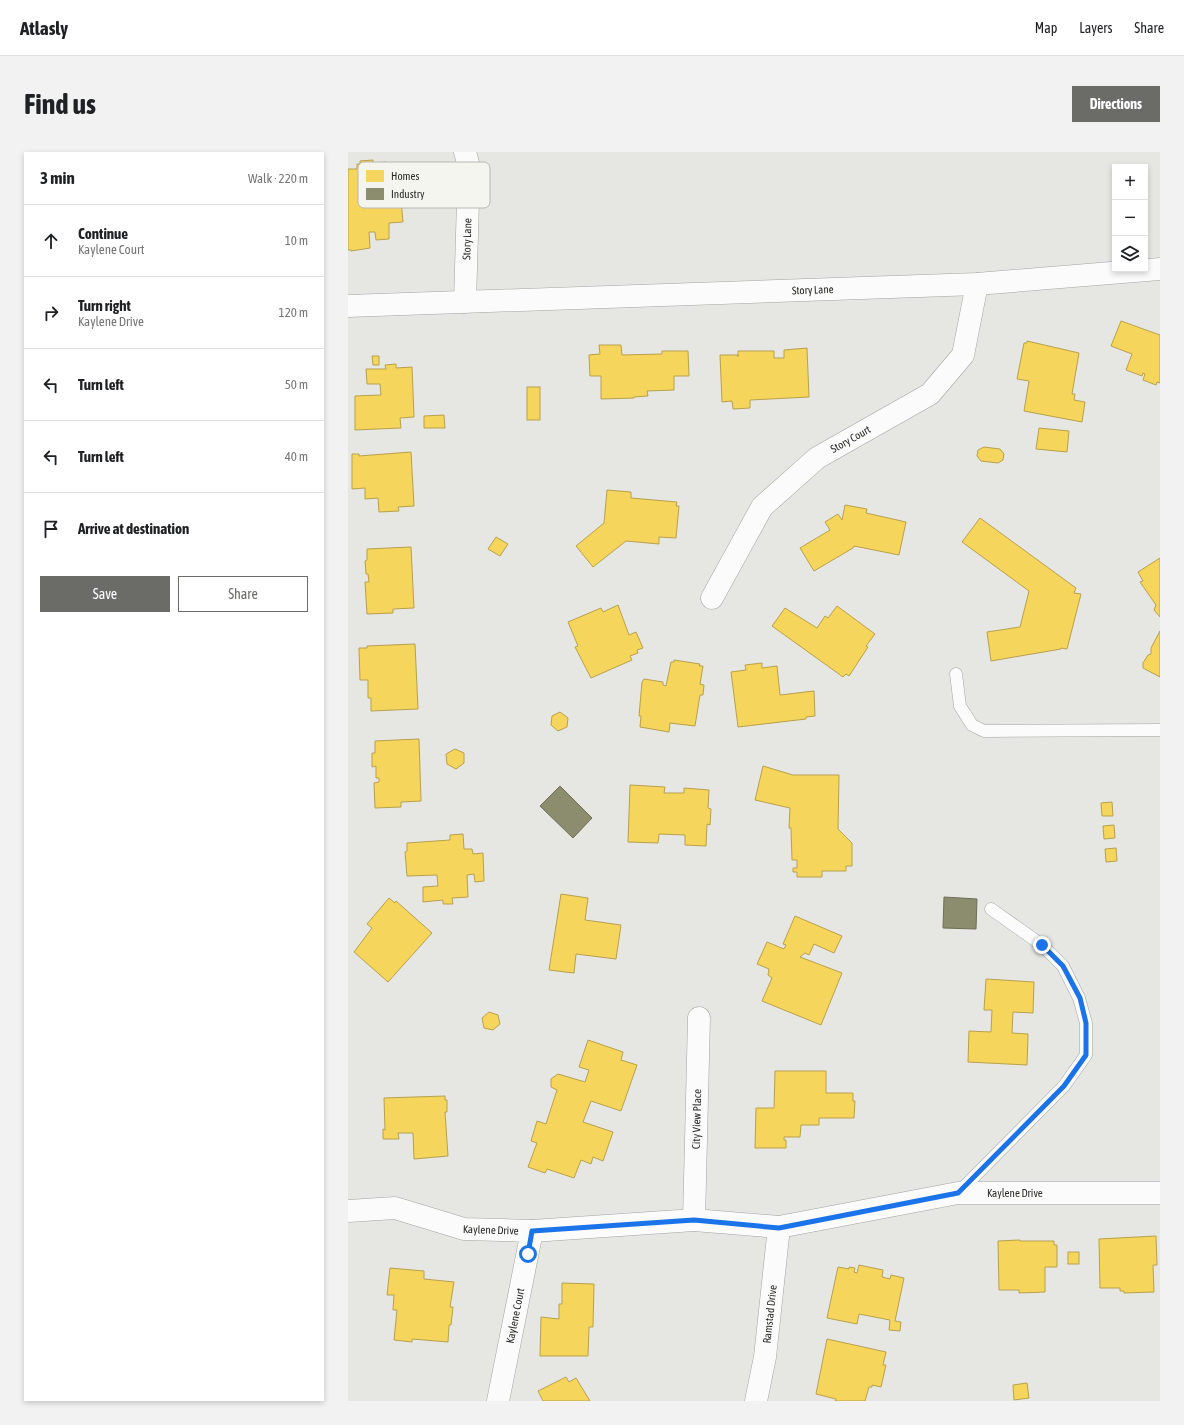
<!DOCTYPE html>
<html lang="en">
<head>
<meta charset="utf-8">
<style>
  body { margin:0; font-family:"Asap Condensed",sans-serif; background:#f2f2f2; color:#202124 }
  .controls { position:absolute; right:12px; top:12px; display:grid; overflow:hidden; border-radius:0px; box-shadow:0 2px 6px #0003 }
  .controls button { width:36px; height:36px; display:grid; place-items:center; padding:0; border:0; border-bottom:1px solid #e0e0e0; background:#fff; color:#202124; font:20px sans-serif }
  .stop { position:absolute; width:12px; height:12px; margin:-9px; border:3px solid #1a73e8; border-radius:50%; background:#fff }
  .stop.end { background:#1a73e8; border-color:#fff; box-shadow:0 1px 4px #0008 }
  .list { margin:0; padding:0; list-style:none }
  h2 { display:flex; justify-content:space-between; align-items:center; height:52px; margin:0; padding:0 16px; font-size:17px }
  h2 small { font-size:13px; font-weight:400; color:#757577 }
  .list li { display:grid; grid-template-columns:26px 1fr auto; gap:12px; align-items:center; box-sizing:border-box; height:72px; padding:0 16px; border-top:1px solid #e0e0e0 }
  .list b { display:block; font-size:15px; white-space:nowrap }
  .list p { margin:0; font-size:13px; white-space:nowrap; color:#757577 }
  .list em { font-size:13px; font-style:normal; color:#757577 }
  .actions { display:flex; gap:8px; padding:12px 16px }
  .actions a { flex:1; padding:9px 0; border:1px solid #6b6b68; border-radius:0px; text-align:center; font-size:14px; color:#6b6b68 }
  .actions .main { background:#6b6b68; color:#fff }
  .icon { flex:none; width:22px; height:22px; fill:none; stroke:currentColor; stroke-width:2; stroke-linecap:round; stroke-linejoin:round }
  .map { position:relative; flex:none; width:812px; height:1249px; overflow:hidden; border-radius:0px }
  header { display:flex; align-items:center; gap:24px; box-sizing:border-box; height:56px; padding:0 20px; background:#fff; border-bottom:1px solid #e0e0e0 }
  header strong { font-size:19px }
  nav { display:flex; gap:22px; margin-inline-start:auto; font-size:14px }
  .intro { display:flex; align-items:center; justify-content:space-between; box-sizing:border-box; height:96px; padding:0 24px }
  h1 { margin:0; font-size:28px }
  .button { padding:10px 18px; border-radius:0px; background:#6b6b68; color:#fff; font-size:14px; font-weight:700 }
  main { display:flex; gap:24px; padding:0 24px }
  aside { flex:1; background:#fff; border-radius:0px; box-shadow:0 2px 6px #0003 }
  .map>svg:first-child { display:block }
  .homes { fill:#f6d55c; stroke:#b8a14c }
  .industry { fill:#8c8c6e; stroke:#6e6e59 }
  .lines { fill:none; stroke-linecap:round; stroke-linejoin:round }
  .lane-casing { stroke:#a3a3a0; stroke-width:13 }
  .street-casing { stroke:#a3a3a0; stroke-width:23 }
  .lane { stroke:#fbfbfb; stroke-width:12 }
  .street { stroke:#fbfbfb; stroke-width:22 }
  .route { stroke:#1a73e8; stroke-width:5 }
  .labels { text-anchor:middle; dominant-baseline:central; stroke-width:4; stroke-linejoin:round; paint-order:stroke }
  .street-label { font-size:11px; fill:#292927; stroke:#f4f5ee }
  .key { fill:#f4f5ee; stroke:#b7b8b2; stroke-width:1 }
  .key-label { font-size:11px; fill:#292927 }
</style>
</head>
<body>
<header>
<strong>Atlasly</strong>
<nav><a>Map</a><a>Layers</a><a>Share</a></nav>
</header>
<div class="intro"><h1>Find us</h1><a class="button">Directions</a></div>
<main>
<aside>
<h2>3 min<small>Walk · 220 m</small></h2>
<ul class="list">
<li><svg class="icon" aria-label="ahead" viewBox="0 0 24 24"><path d="M12 20V5M6 11l6-6 6 6"/></svg><div><b>Continue</b><p>Kaylene Court</p></div><em>10 m</em></li>
<li><svg class="icon" aria-label="right" viewBox="0 0 24 24"><path d="M7 20v-9h11M14 6l5 5-5 5"/></svg><div><b>Turn right</b><p>Kaylene Drive</p></div><em>120 m</em></li>
<li><svg class="icon" aria-label="left" viewBox="0 0 24 24"><path d="M17 20v-9H6M10 6l-5 5 5 5"/></svg><div><b>Turn left</b></div><em>50 m</em></li>
<li><svg class="icon" aria-label="left" viewBox="0 0 24 24"><path d="M17 20v-9H6M10 6l-5 5 5 5"/></svg><div><b>Turn left</b></div><em>40 m</em></li>
<li><svg class="icon" aria-label="arrive" viewBox="0 0 24 24"><path d="M6 21V4h12l-3 4 3 4H6"/></svg><div><b>Arrive at destination</b></div></li>
</ul>
<div class="actions"><a class="main">Save</a><a>Share</a></div>
</aside>
<div class="map">
<svg width="812" height="1249" viewBox="0 0 812 1249">
  <rect width="100%" height="100%" fill="#e6e6e2"/>
  <g class="homes">
    <polygon points="25,8 25,11 38,10 39,16 50,15 55,70 41,71 41,87 28,88 27,80 21,80 22,96 3,99 3,98 0,98 0,17 9,17 9,12 12,12 12,9"/>
    <polygon points="773,169 812,183 812,231 809,230 808,233 795,228 797,222 795,221 794,224 778,218 784,202 763,194"/>
    <polygon points="679,189 731,201 724,242 727,242 726,248 737,250 734,270 676,259 681,229 669,227 676,191 679,191"/>
    <polygon points="251,193 273,193 274,203 314,202 314,199 340,199 341,224 326,224 326,238 299,239 300,244 286,245 286,246 253,247 253,224 242,224 241,203 252,202"/>
    <polygon points="459,196 461,245 402,248 402,256 385,257 384,249 374,250 372,203 390,203 390,205 390,199 426,199 426,206 436,206 436,198"/>
    <polygon points="24,204 31,204 31,213 25,213"/>
    <polygon points="48,212 48,216 64,215 66,265 52,266 53,276 7,278 7,244 33,243 32,232 19,232 18,217 38,217 37,213"/>
    <rect x="179" y="235" width="13" height="33"/>
    <polygon points="96,263 97,276 76,276 76,264"/>
    <polygon points="691,276 721,279 719,300 688,297"/>
    <polygon points="636,295 652,297 656,302 655,308 650,311 633,309 629,304 630,298"/>
    <polygon points="63,300 66,354 50,355 51,359 31,360 30,346 17,347 17,336 4,337 4,302 11,302 11,304"/>
    <polygon points="259,338 283,340 283,346 329,350 328,354 331,354 328,386 311,385 311,392 278,389 245,415 228,394 256,371"/>
    <polygon points="497,353 519,357 518,361 558,370 551,403 506,394 505,396 466,419 452,396 482,378 477,370 490,362 494,368"/>
    <polygon points="632,366 728,436 726,441 733,442 719,497 713,496 713,497 643,509 639,480 672,475 681,439 614,390"/>
    <polygon points="148,385 160,392 152,404 140,397"/>
    <polygon points="63,395 66,456 45,457 45,461 19,462 17,430 21,430 20,422 18,422 17,409 19,408 19,397"/>
    <polygon points="812,406 812,465 806,458 808,453 792,430 795,429 790,420"/>
    <polygon points="270,453 281,483 288,480 295,496 289,498 290,501 282,504 284,508 243,526 227,495 230,494 220,470 253,456 255,460"/>
    <polygon points="489,454 527,482 518,494 520,495 501,524 498,522 495,525 424,474 437,456 469,476 477,464 480,466"/>
    <polygon points="812,479 812,525 795,516 795,511 800,503 803,502 803,496"/>
    <polygon points="67,492 70,557 23,559 23,546 20,546 20,528 12,528 11,496 19,496 19,494"/>
    <polygon points="326,508 352,512 351,514 355,514 352,532 356,533 355,543 352,543 347,574 322,571 321,580 292,575 293,564 291,564 294,530 296,527 315,530 315,533 318,534 323,510 326,510"/>
    <polygon points="414,511 414,516 429,514 432,543 466,539 467,564 458,565 458,567 390,575 383,520 398,518 397,513"/>
    <polygon points="212,560 220,566 219,575 210,579 203,573 204,564"/>
    <polygon points="71,587 73,649 53,650 53,655 27,656 26,631 31,630 31,626 28,626 28,614 24,615 24,601 27,601 27,589"/>
    <polygon points="107,597 116,601 116,611 108,617 99,612 98,602"/>
    <polygon points="415,614 445,623 491,623 490,677 504,691 504,714 498,714 498,719 474,719 474,725 449,725 449,720 445,720 445,716 449,716 449,708 444,708 443,676 441,676 442,656 407,648"/>
    <polygon points="282,633 317,635 316,641 336,641 336,636 361,638 360,656 363,657 362,673 359,672 358,694 337,693 337,683 311,682 310,691 280,690"/>
    <polygon points="764,650 765,664 754,664 753,651"/>
    <polygon points="766,673 767,686 756,687 755,674"/>
    <polygon points="115,682 116,697 124,697 125,702 135,701 136,729 127,730 126,722 119,723 120,745 104,746 105,752 95,752 95,748 75,750 75,735 90,734 89,723 59,724 57,700 59,699 59,691 102,688 102,683"/>
    <polygon points="768,696 769,709 758,710 757,697"/>
    <polygon points="213,742 240,746 237,768 273,773 268,807 228,802 226,821 201,818"/>
    <polygon points="41,746 47,751 48,749 84,781 40,830 6,800 24,776 19,772"/>
    <polygon points="447,764 494,784 486,801 466,792 461,803 457,801 452,805 494,821 473,873 414,849 424,826 420,823 421,817 409,812 419,790 436,797 438,793 435,792"/>
    <polygon points="638,827 686,830 685,861 665,860 664,881 680,882 679,913 620,910 621,879 643,880 644,858 636,858"/>
    <polygon points="141,860 150,863 152,872 145,878 136,876 134,866"/>
    <polygon points="240,888 275,900 273,908 289,913 273,959 243,949 235,970 265,980 255,1009 245,1005 243,1012 233,1008 226,1026 199,1017 197,1021 180,1015 189,991 183,989 189,969 198,972 209,938 203,935 203,927 210,922 237,930 241,918 231,915"/>
    <polygon points="427,919 478,919 478,941 505,941 505,949 507,949 506,966 471,966 471,973 453,973 452,985 436,985 436,988 438,988 438,996 407,996 408,956 426,956"/>
    <polygon points="97,944 97,948 99,948 99,960 97,960 100,1004 66,1007 65,981 50,981 51,987 35,987 35,977 37,978 36,946"/>
    <polygon points="808,1084 809,1113 805,1113 806,1140 776,1141 776,1139 772,1139 772,1136 752,1136 751,1087"/>
    <polygon points="672,1088 672,1089 706,1089 706,1093 709,1093 709,1115 697,1115 697,1140 671,1141 671,1138 651,1138 650,1089"/>
    <rect x="720" y="1100" width="11" height="12"/>
    <polygon points="511,1113 535,1118 534,1125 542,1127 543,1123 556,1126 547,1169 553,1170 552,1179 541,1178 542,1168 511,1162 509,1172 479,1166 490,1115 501,1117 501,1115 507,1116 506,1120 509,1121"/>
    <polygon points="42,1116 76,1119 76,1127 106,1130 102,1155 105,1155 103,1173 101,1173 100,1190 64,1187 64,1190 46,1188 49,1158 45,1158 46,1143 39,1143"/>
    <polygon points="214,1131 246,1132 245,1175 241,1175 240,1204 192,1204 193,1165 211,1167 211,1152 214,1152"/>
    <polygon points="479,1187 538,1200 535,1213 538,1213 533,1235 524,1233 524,1235 521,1235 517,1249 487,1249 488,1247 468,1242"/>
    <polygon points="218,1225 221,1230 228,1226 242,1249 195,1249 190,1239"/>
    <polygon points="679,1231 681,1246 666,1248 665,1233"/>
  </g>
  <g class="industry">
    <polygon points="212,634 244,666 225,686 192,654"/>
    <polygon points="596,745 629,747 628,777 595,776"/>
  </g>
  <g class="lines">
    <defs>
      <g id="lane">
        <polyline points="608,522 612,554 624,573 636,579 812,578"/>
        <polyline points="610,1041 716,934 738,903 738,871 731,846 715,814 694,793 643,757"/>
      </g>
      <g id="street">
        <path id="s1" d="M117 150 121 15 117 0"/>
        <path id="s2" d="M0 154 629 132 812 117"/>
        <path id="s3" d="M364 446 414 355 469 306 582 242 615 203 629 132"/>
        <path id="s4" d="M0 1059 47 1056 116 1077 184 1079 346 1068 431 1075 610 1041H812"/>
        <path id="s5" d="M346 1068 351 866"/>
        <path id="s6" d="M150 1249 184 1079"/>
        <path id="s7" d="M408 1249 417 1205 431 1075"/>
      </g>
    </defs>
    <use href="#lane" class="lane-casing"/>
    <use href="#street" class="street-casing"/>
    <use href="#lane" class="lane"/>
    <use href="#street" class="street"/>
  </g>
  <g class="lines">
    <polyline class="route" points="180,1102 184,1079 346,1068 431,1076 610,1041 716,934 738,903 738,871 732,846 715,814 694,793"/>
  </g>
  <g class="labels">
    <g class="street-label">
      <text stroke="none"><textPath href="#s1" startOffset="63">Story Lane</textPath></text>
      <text stroke="none"><textPath href="#s2" startOffset="465">Story Lane</textPath></text>
      <text stroke="none"><textPath href="#s3" startOffset="216">Story Court</textPath></text>
      <text stroke="none"><textPath href="#s5" startOffset="101">City View Place</textPath></text>
      <text stroke="none"><textPath href="#s4" startOffset="674">Kaylene Drive</textPath></text>
      <text stroke="none"><textPath href="#s4" startOffset="146">Kaylene Drive</textPath></text>
      <text stroke="none"><textPath href="#s7" startOffset="88">Ramstad Drive</textPath></text>
      <text stroke="none"><textPath href="#s6" startOffset="87">Kaylene Court</textPath></text>
    </g>
  </g>
  <rect x="10" y="10" width="132" height="46" rx="6" class="key"/>
  <rect x="18" y="18" width="18" height="12" fill="#f6d55c"/>
  <rect x="18" y="36" width="18" height="12" fill="#8c8c6e"/>
  <g class="key-label">
    <text x="43" y="28">Homes</text>
    <text x="43" y="46">Industry</text>
  </g>
</svg>
<div class="controls">
<button>+</button>
<button>−</button>
<button><svg class="icon" aria-label="layers" viewBox="0 0 24 24"><path d="M12 4l9 5-9 5-9-5zM3 14l9 5 9-5"/></svg></button>
</div>
<div class="stop" style="left:180px;top:1102px"></div>
<div class="stop end" style="left:694px;top:793px"></div>
</div>
</main>
</body>
</html>
